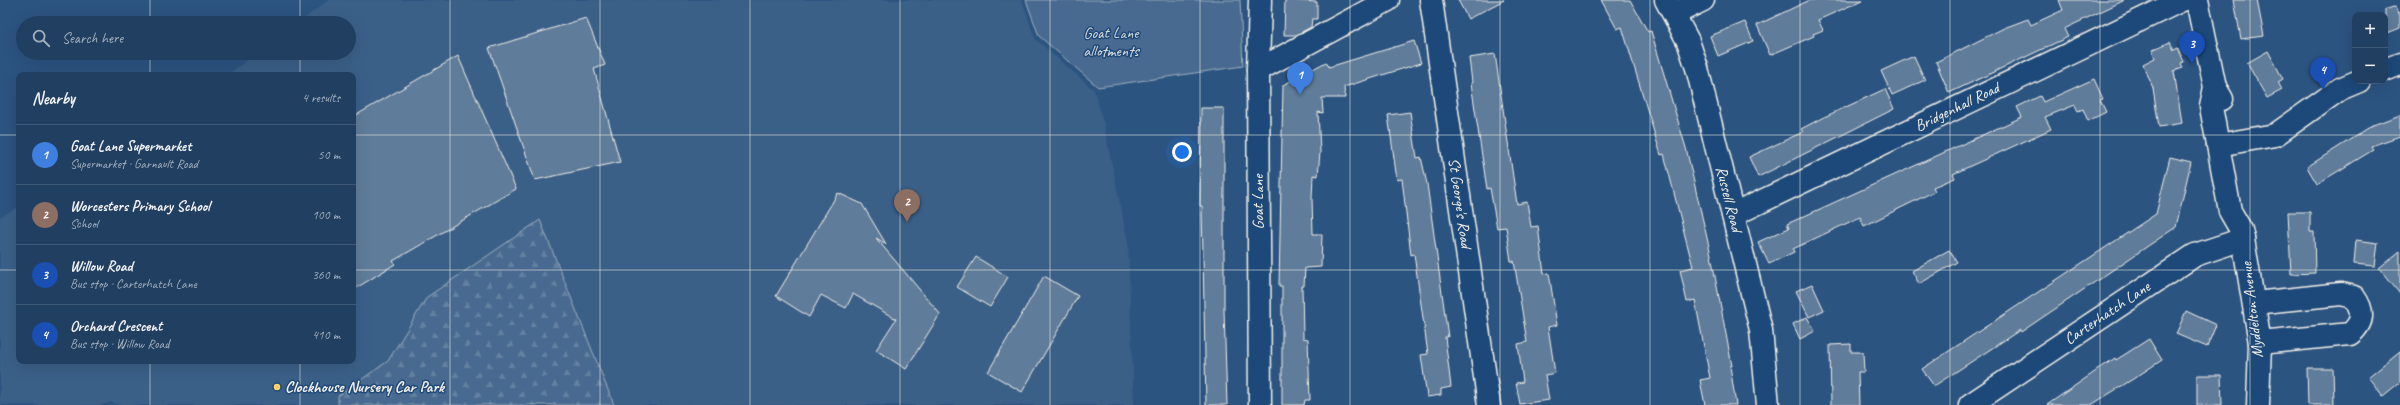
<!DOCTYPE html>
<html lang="en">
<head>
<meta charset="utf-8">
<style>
  body { margin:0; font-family:Caveat,sans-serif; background:#2d4a6a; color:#f1f3f6 }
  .controls { position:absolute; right:12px; top:12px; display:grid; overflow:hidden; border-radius:8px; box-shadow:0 4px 16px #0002 }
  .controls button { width:36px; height:36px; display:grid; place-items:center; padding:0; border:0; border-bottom:1px solid #3e5876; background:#213f61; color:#f1f3f6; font:20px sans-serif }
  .you { position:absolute; left:1182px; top:152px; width:14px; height:14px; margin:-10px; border:3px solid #fff; border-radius:50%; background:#1a73e8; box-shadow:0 0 0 6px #1a73e833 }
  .badge { display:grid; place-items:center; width:26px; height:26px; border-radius:50%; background:#ffd166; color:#fff; font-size:13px; font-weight:700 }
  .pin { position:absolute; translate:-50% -33px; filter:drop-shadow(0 1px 2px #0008) }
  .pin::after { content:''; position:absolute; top:21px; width:14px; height:12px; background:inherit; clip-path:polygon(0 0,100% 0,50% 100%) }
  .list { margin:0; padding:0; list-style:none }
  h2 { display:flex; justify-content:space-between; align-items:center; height:52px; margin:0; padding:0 16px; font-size:17px }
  h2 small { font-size:13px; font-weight:400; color:#a2afbd }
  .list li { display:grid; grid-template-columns:26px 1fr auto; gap:12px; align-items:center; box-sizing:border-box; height:60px; padding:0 16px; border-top:1px solid #3e5876 }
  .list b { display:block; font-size:15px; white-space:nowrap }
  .list p { margin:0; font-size:13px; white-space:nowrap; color:#a2afbd }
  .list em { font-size:13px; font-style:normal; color:#a2afbd }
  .icon { flex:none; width:22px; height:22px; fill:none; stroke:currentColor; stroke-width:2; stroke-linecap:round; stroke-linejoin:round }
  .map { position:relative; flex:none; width:2400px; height:405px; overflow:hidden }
  .search { position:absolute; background:#213f61; box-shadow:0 4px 16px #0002; left:16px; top:16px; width:340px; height:44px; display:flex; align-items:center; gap:10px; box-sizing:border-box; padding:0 14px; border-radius:22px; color:#a2afbd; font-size:15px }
  .panel { position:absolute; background:#213f61; box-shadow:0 4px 16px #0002; left:16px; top:72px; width:340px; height:292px; border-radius:8px }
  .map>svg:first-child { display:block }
  .built { fill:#3b6088 }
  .forest { fill:url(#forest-firs); stroke:#9eaebc }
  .garden { fill:#496b90; stroke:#9eaebc }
  .building { fill:#5e7b9a; stroke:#f4f1e8 }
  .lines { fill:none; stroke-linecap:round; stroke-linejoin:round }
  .minor-casing { stroke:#f4f1e8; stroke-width:25 }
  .minor { stroke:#1f4a7a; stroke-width:22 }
  .grid { fill:none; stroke:#f4f1e8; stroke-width:1; stroke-opacity:0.55 }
  .poi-dot { fill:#ffd166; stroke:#1f4a7a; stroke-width:1.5 }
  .labels { text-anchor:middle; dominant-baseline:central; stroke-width:3; stroke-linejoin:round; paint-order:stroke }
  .park-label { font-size:16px; fill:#dadddb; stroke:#1f4a7a }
  .street-label { font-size:16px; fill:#f4f1e8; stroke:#1f4a7a }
  .poi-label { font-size:16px; font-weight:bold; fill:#f4f1e8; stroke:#1f4a7a; text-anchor:start }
</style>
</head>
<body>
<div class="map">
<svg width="2400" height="405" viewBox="0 0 2400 405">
  <defs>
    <pattern id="forest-firs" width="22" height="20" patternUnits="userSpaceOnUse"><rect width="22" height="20" fill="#496b90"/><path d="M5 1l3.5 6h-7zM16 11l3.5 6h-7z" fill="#6481a0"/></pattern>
  </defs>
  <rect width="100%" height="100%" fill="#2c5481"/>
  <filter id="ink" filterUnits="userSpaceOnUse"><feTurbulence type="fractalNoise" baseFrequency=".025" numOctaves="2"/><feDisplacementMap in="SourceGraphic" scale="8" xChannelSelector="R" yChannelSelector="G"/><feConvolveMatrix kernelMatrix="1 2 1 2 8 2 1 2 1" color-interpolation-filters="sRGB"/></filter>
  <g filter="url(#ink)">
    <polygon class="built" points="329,0 1022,0 1035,39 1094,90 1104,125 1128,243 1134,405 614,405 540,221 427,297 388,361 338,396 338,405 119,405 111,402 101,405 0,405 0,217 19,207 19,361 353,361 353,75 227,75 257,53 349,53 349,23 298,23"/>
    <polygon class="forest" points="540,220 614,405 338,405 338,396 388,361 427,297"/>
    <polygon class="garden" points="1026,0 1240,0 1243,66 1098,87 1039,36"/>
    <g class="building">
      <polygon points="1285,0 1317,2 1317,19 1312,19 1311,27 1296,35 1284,35"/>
      <polygon points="1458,0 1504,0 1468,19"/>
      <polygon points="1601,0 1630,0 1648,32 1651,31 1686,148 1711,255 1732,366 1730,366 1736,405 1705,405 1700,380 1710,378 1695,300 1687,302 1680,270 1693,267 1664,154 1661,155 1622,27 1617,29"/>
      <polygon points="1810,0 1863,0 1818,20 1823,30 1813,34 1814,36 1770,55 1757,25"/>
      <polygon points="2059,0 2125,0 2064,29 2068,37 1949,93 1936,62 2004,28 2028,19 2031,25 2063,10"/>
      <polygon points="2234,0 2257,0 2264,36 2241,39"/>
      <polygon points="2396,6 2400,16 2400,28 2385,34 2385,10"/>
      <polygon points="586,18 605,65 594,69 620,162 535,180 489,48"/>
      <polygon points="1745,22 1753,41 1718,56 1710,36"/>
      <polygon points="1414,41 1421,63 1344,87 1345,98 1322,98 1323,113 1318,112 1320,152 1318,176 1313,175 1312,198 1313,234 1322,234 1321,267 1305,268 1304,286 1302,286 1303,338 1308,339 1310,400 1305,400 1304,405 1282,405 1282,286 1279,286 1283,85 1326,62 1329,67"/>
      <polygon points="2170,42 2174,50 2178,48 2184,62 2181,63 2183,68 2174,71 2182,123 2159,127 2153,88 2143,64 2155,58 2152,50"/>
      <polygon points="2268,51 2283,79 2278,82 2282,90 2267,98 2247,63"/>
      <polygon points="1495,54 1517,204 1527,202 1531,227 1538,226 1544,274 1549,273 1557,325 1548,327 1555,373 1545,375 1549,400 1520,404 1516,383 1523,382 1518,344 1527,342 1514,261 1511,261 1506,227 1497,228 1490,188 1487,189 1471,83 1472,82 1469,58"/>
      <polygon points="458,56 516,189 393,261 395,264 353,290 353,117"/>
      <polygon points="1914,56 1925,80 1892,95 1881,71"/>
      <polygon points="2094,79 2103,99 2100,100 2106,112 2088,121 2083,109 2078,111 2075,105 2045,117 2051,129 1953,174 1955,178 1933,187 1935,191 1864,226 1860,217 1793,249 1794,252 1769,264 1758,242 1789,228 1787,224 2022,117 2017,107 2040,96 2043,102"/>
      <polygon points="1885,89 1894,109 1758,177 1749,157 1803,132 1801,129 1822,118"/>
      <polygon points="1201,108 1224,108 1224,310 1227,405 1206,405 1202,206 1200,206"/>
      <polygon points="1410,112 1417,158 1421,157 1427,184 1448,337 1445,337 1451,387 1441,389 1441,395 1427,397 1421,355 1428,354 1414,254 1411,255 1402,179 1397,180 1388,115"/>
      <polygon points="2400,115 2400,136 2371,146 2373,150 2317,184 2307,167 2373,125"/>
      <polygon points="2170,157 2191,162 2176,227 2021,332 2020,330 1934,386 1922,369 2156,214"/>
      <polygon points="838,193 862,204 886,244 876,238 940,314 906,369 876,350 896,319 853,294 846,308 821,295 809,317 776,296"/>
      <polygon points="2288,212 2310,212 2310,232 2314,232 2315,273 2291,274"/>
      <polygon points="2356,240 2378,243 2375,266 2354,264"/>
      <polygon points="1949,250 1957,262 1919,284 1912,271"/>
      <polygon points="2400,251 2400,294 2379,268"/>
      <polygon points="976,257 1008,277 990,307 957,287"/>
      <polygon points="1044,276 1078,296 1022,392 988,372"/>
      <polygon points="1812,284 1824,310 1809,317 1796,291"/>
      <polygon points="2186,311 2216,325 2207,347 2176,334"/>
      <polygon points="1807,317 1815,331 1800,339 1793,324"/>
      <polygon points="2149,339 2162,360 2133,379 2091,405 2047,405 2115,358 2116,360"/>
      <polygon points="1851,344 1851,352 1863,352 1864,372 1858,372 1859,405 1831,405 1830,345"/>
      <polygon points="2400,351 2400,382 2383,396 2368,377"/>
      <polygon points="2307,368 2333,368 2334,405 2308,405"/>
      <polygon points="2197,375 2221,375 2222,405 2197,405"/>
    </g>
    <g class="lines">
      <defs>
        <g id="minor">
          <polyline points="1431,0 1489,405"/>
          <polyline points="1666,0 1688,41 1697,68 1761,330 1768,405"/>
          <polyline points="2197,0 2215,87 2222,99"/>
          <polyline points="1674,14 1703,0"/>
          <polyline points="1258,70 1388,0"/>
          <polyline points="2385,70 2400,64"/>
          <polyline points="2215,87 2211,107 2218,145 2230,211 2241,230 2243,239 2260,343 2258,405"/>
          <polyline points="2218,145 2275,135 2340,89 2359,81"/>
          <polyline points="1733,215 2182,0"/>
          <path d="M2254 303 2341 294 2354 297C2364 311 2364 322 2350 334L2260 343"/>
          <polyline points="1260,405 1258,70 1260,0"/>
          <polyline points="1970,405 2195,255 2243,239"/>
        </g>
      </defs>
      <use href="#minor" class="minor-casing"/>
      <use href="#minor" class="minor"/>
    </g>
  </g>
  <path class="grid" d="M150 0V23M300 0V23M450 0V405M600 0V405M750 0V405M900 0V405M1050 0V405M1200 0V405M1350 0V405M1500 0V405M1650 0V405M1800 0V405M1950 0V405M2100 0V405M2250 0V405M150 53V75M300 53V75M0 135H19M353 135H2400M0 270H19M353 270H2400M150 361V405M300 361V405"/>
  <circle class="poi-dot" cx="277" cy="387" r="4"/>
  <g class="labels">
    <g class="park-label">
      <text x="1111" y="33">Goat Lane<tspan x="1111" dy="18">allotments</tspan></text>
    </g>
    <g class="street-label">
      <text transform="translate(1957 107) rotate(-26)">Bridgenhall Road</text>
      <text transform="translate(1729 199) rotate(76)">Russell Road</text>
      <text transform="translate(1258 202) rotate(-90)">Goat Lane</text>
      <text transform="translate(1460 203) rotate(82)">St George's Road</text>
      <text transform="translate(2252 310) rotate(-97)">Myddelton Avenue</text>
      <text transform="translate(2107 313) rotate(-34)">Carterhatch Lane</text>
    </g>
    <g class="poi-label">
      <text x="285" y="387">Clockhouse Nursery Car Park</text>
    </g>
  </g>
</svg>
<div class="controls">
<button>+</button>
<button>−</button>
</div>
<div class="you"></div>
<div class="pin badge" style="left:1300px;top:95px;background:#3f7fe0">1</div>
<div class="pin badge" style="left:907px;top:222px;background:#8d6e63">2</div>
<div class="pin badge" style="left:2192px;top:64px;background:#1a4fb4">3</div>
<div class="pin badge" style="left:2323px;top:90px;background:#1a4fb4">4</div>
<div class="search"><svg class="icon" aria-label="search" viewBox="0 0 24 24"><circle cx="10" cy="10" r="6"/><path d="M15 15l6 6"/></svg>Search here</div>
<section class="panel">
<h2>Nearby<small>4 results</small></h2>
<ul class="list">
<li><span class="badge" style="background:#3f7fe0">1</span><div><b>Goat Lane Supermarket</b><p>Supermarket · Garnault Road</p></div><em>50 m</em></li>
<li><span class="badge" style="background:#8d6e63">2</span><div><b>Worcesters Primary School</b><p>School</p></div><em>100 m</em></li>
<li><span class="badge" style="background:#1a4fb4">3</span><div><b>Willow Road</b><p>Bus stop · Carterhatch Lane</p></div><em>360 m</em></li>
<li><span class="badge" style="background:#1a4fb4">4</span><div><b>Orchard Crescent</b><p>Bus stop · Willow Road</p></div><em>410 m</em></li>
</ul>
</section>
</div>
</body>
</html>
